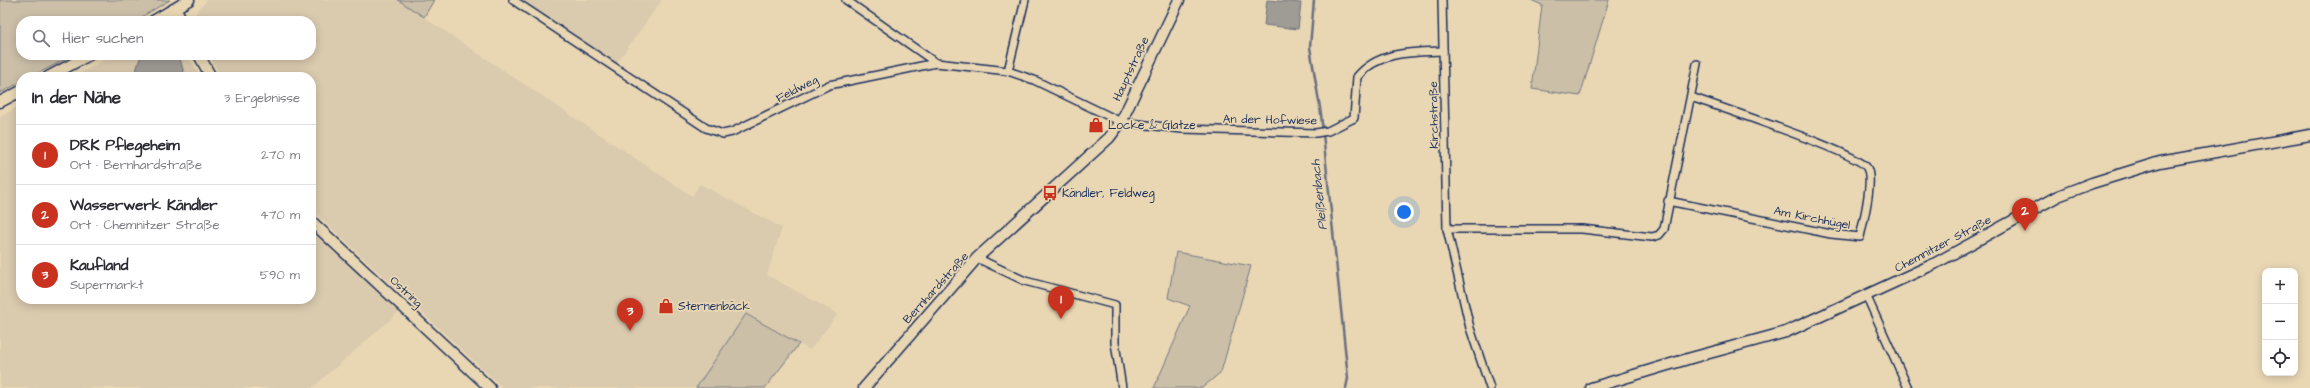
<!DOCTYPE html>
<html lang="de">
<head>
<meta charset="utf-8">
<style>
  body { margin:0; font-family:"Architects Daughter",sans-serif; background:#f7f7f7; color:#2b2b33 }
  .controls { position:absolute; right:12px; bottom:12px; display:grid; overflow:hidden; border-radius:8px; box-shadow:0 2px 10px #0003 }
  .controls button { width:36px; height:36px; display:grid; place-items:center; padding:0; border:0; border-bottom:1px solid #e1e1e2; background:#fff; color:#2b2b33; font:20px sans-serif }
  .you { position:absolute; left:1404px; top:212px; width:14px; height:14px; margin:-10px; border:3px solid #fff; border-radius:50%; background:#1a73e8; box-shadow:0 0 0 6px #1a73e833 }
  .badge { display:grid; place-items:center; width:26px; height:26px; border-radius:50%; background:#c8321e; color:#fff; font-size:13px; font-weight:700 }
  .pin { position:absolute; translate:-50% -33px; filter:drop-shadow(0 1px 2px #0008) }
  .pin::after { content:''; position:absolute; top:21px; width:14px; height:12px; background:inherit; clip-path:polygon(0 0,100% 0,50% 100%) }
  .list { margin:0; padding:0; list-style:none }
  h2 { display:flex; justify-content:space-between; align-items:center; height:52px; margin:0; padding:0 16px; font-size:17px }
  h2 small { font-size:13px; font-weight:400; color:#7c7c81 }
  .list li { display:grid; grid-template-columns:26px 1fr auto; gap:12px; align-items:center; box-sizing:border-box; height:60px; padding:0 16px; border-top:1px solid #e1e1e2 }
  .list b { display:block; font-size:15px; white-space:nowrap }
  .list p { margin:0; font-size:13px; white-space:nowrap; color:#7c7c81 }
  .list em { font-size:13px; font-style:normal; color:#7c7c81 }
  .icon { flex:none; width:22px; height:22px; fill:none; stroke:currentColor; stroke-width:2; stroke-linecap:round; stroke-linejoin:round }
  .map { position:relative; flex:none; width:2310px; height:388px; overflow:hidden }
  .search { position:absolute; background:#fff; box-shadow:0 2px 10px #0003; left:16px; top:16px; width:300px; height:44px; display:flex; align-items:center; gap:10px; box-sizing:border-box; padding:0 14px; border-radius:16px; color:#7c7c81; font-size:15px }
  .panel { position:absolute; background:#fff; box-shadow:0 2px 10px #0003; left:16px; top:72px; width:300px; height:232px; border-radius:16px }
  .map>svg:first-child { display:block }
  .built { fill:#dacaae }
  .green { fill:#cbbfa8; stroke:#737783 }
  .water { fill:#9f9c95; stroke:#6a707f }
  .lines { fill:none; stroke-linecap:round; stroke-linejoin:round }
  .stream { stroke:#6a707f; stroke-width:2.5 }
  .street-casing { stroke:#1b2f5e; stroke-width:10 }
  .secondary-casing { stroke:#1b2f5e; stroke-width:13 }
  .street { stroke:#e9d7b4; stroke-width:7 }
  .secondary { stroke:#e9d7b4; stroke-width:10 }
  .labels { text-anchor:middle; dominant-baseline:central; stroke-width:3.5; stroke-linejoin:round; paint-order:stroke }
  .street-label { font-size:12px; fill:#1b2f5e; stroke:#e9d7b4 }
  .poi-label { font-size:12px; fill:#1b2f5e; stroke:#e9d7b4; text-anchor:start }
  .water-label { font-size:13px; font-style:italic; fill:#354569; stroke:#e9d7b4 }
</style>
</head>
<body>
<div class="map">
<svg width="2310" height="388" viewBox="0 0 2310 388">
  <rect width="100%" height="100%" fill="#e9d7b4"/>
  <filter id="ink" filterUnits="userSpaceOnUse"><feTurbulence type="fractalNoise" baseFrequency=".025" numOctaves="2"/><feDisplacementMap in="SourceGraphic" scale="8" xChannelSelector="R" yChannelSelector="G"/><feConvolveMatrix kernelMatrix="1 2 1 2 8 2 1 2 1" color-interpolation-filters="sRGB"/></filter>
  <g filter="url(#ink)">
    <g class="built">
      <polygon points="207,0 398,0 692,196 700,184 782,228 767,275 838,314 810,350 746,313 699,388 503,388 311,209 311,77 220,77 210,55 311,55 311,21 194,21 197,11"/>
      <polygon points="513,0 662,0 614,67"/>
      <polygon points="114,55 188,55 200,77 73,77"/>
      <polygon points="21,105 21,299 311,299 311,229 400,311 312,388 0,388 0,117"/>
    </g>
    <g class="green">
      <polygon points="0,0 170,0 135,21 21,21 21,55 73,55 31,77 21,77 21,82 0,93"/>
      <polygon points="398,0 434,0 424,17"/>
      <polygon points="1531,0 1609,0 1580,96 1532,89 1542,5"/>
      <polygon points="1176,252 1251,266 1221,372 1202,388 1154,388 1190,306 1168,298"/>
      <polygon points="746,314 799,344 765,388 696,388"/>
    </g>
    <g class="water">
      <polygon points="1267,0 1301,3 1298,29 1264,25"/>
      <polygon points="141,55 179,55 185,77 134,77"/>
    </g>
    <g class="lines">
      <polyline class="stream" points="1314,0 1310,47 1321,114 1348,378 1346,388"/>
      <defs>
        <g id="street">
          <path d="M513 0 706 128 723 134 732 132 829 85 936 63 1008 71 1034 80 1121 122 1182 129 1316 133 1328 131 1354 118 1357 77C1378 51 1412 52 1443 51"/>
          <polyline points="846,0 936,63"/>
          <polyline points="1442,0 1447,229 1470,328 1490,388"/>
          <polyline points="1008,71 1025,0"/>
          <path d="M1668 201 1831 234 1860 237C1863 223 1874 180 1867 168 1859 153 1716 106 1691 97"/>
          <polyline points="1447,229 1582,229 1652,237 1659,235 1664,229 1697,64"/>
          <polyline points="977,258 1025,281 1115,305 1115,343 1122,388"/>
          <polyline points="1867,297 1908,388"/>
        </g>
        <g id="secondary">
          <polyline points="176,9 182,21"/>
          <polyline points="153,21 189,0"/>
          <polyline points="199,55 211,77"/>
          <polyline points="48,77 89,55"/>
          <polyline points="0,102 21,91"/>
          <polyline points="311,221 490,388"/>
          <polyline points="864,388 977,258 1109,138 1121,122 1179,0"/>
          <polyline points="1591,388 1691,358 1786,332 1934,264 2058,196 2092,183 2160,162 2310,135"/>
        </g>
      </defs>
      <use href="#street" class="street-casing"/>
      <use href="#secondary" class="secondary-casing"/>
      <use href="#street" class="street"/>
      <use href="#secondary" class="secondary"/>
    </g>
  </g>
  <defs>
    <symbol id="shop-bare" viewBox="-9 -9 18 18"><path d="M-5-2.5h2.3a2.7 3.5 0 0 1 5.4 0H5L5.5 6h-11ZM-1.5-2.5h3a1.5 2.3 0 0 0-3 0Z" fill="#c8321e" stroke="#e9d7b4" stroke-width="2.5" paint-order="stroke"/></symbol>
    <symbol id="bus-bare" viewBox="-9 -9 18 18"><path d="M-5-6H5V4H4V6H2V4H-2V6H-4V4H-5ZM-3.5-4V0h7V-4ZM-3.5 1.2v1.5H-2V1.2ZM2 1.2v1.5H3.5V1.2Z" fill="#c8321e" stroke="#e9d7b4" stroke-width="2.5" paint-order="stroke"/></symbol>
  </defs>
  <g fill-rule="evenodd">
    <use href="#shop-bare" x="1085" y="114" width="22" height="22"/>
    <use href="#bus-bare" x="1039" y="182" width="22" height="22"/>
    <use href="#shop-bare" x="655" y="295" width="22" height="22"/>
  </g>
  <g class="labels">
    <g class="street-label">
      <text transform="translate(1131 69) rotate(-65)">Hauptstraße</text>
      <text transform="translate(797 89) rotate(-27)">Feldweg</text>
      <text transform="translate(1434 115) rotate(-91)">Kirchstraße</text>
      <text transform="translate(1270 120) rotate(1)">An der Hofwiese</text>
      <text transform="translate(1812 218) rotate(11)">Am Kirchhügel</text>
      <text transform="translate(1943 244) rotate(-28)">Chemnitzer Straße</text>
      <text transform="translate(936 288) rotate(-48)">Bernhardstraße</text>
      <text transform="translate(406 292) rotate(43)">Ostring</text>
    </g>
    <g class="poi-label">
      <text x="1108" y="125">Locke &amp; Glatze</text>
      <text x="1062" y="193">Kändler, Feldweg</text>
      <text x="678" y="306">Sternenbäck</text>
    </g>
    <g class="water-label">
      <text transform="translate(1319 195) rotate(-96)">Pleißenbach</text>
    </g>
  </g>
</svg>
<div class="controls">
<button>+</button>
<button>−</button>
<button><svg class="icon" aria-label="locate" viewBox="0 0 24 24"><circle cx="12" cy="12" r="6"/><path d="M12 2v4M12 18v4M2 12h4M18 12h4"/></svg></button>
</div>
<div class="you"></div>
<div class="pin badge" style="left:1061px;top:319px">1</div>
<div class="pin badge" style="left:2025px;top:231px">2</div>
<div class="pin badge" style="left:630px;top:331px">3</div>
<div class="search"><svg class="icon" aria-label="search" viewBox="0 0 24 24"><circle cx="10" cy="10" r="6"/><path d="M15 15l6 6"/></svg>Hier suchen</div>
<section class="panel">
<h2>In der Nähe<small>3 Ergebnisse</small></h2>
<ul class="list">
<li><span class="badge">1</span><div><b>DRK Pflegeheim</b><p>Ort · Bernhardstraße</p></div><em>270 m</em></li>
<li><span class="badge">2</span><div><b>Wasserwerk Kändler</b><p>Ort · Chemnitzer Straße</p></div><em>470 m</em></li>
<li><span class="badge">3</span><div><b>Kaufland</b><p>Supermarkt</p></div><em>590 m</em></li>
</ul>
</section>
</div>
</body>
</html>
